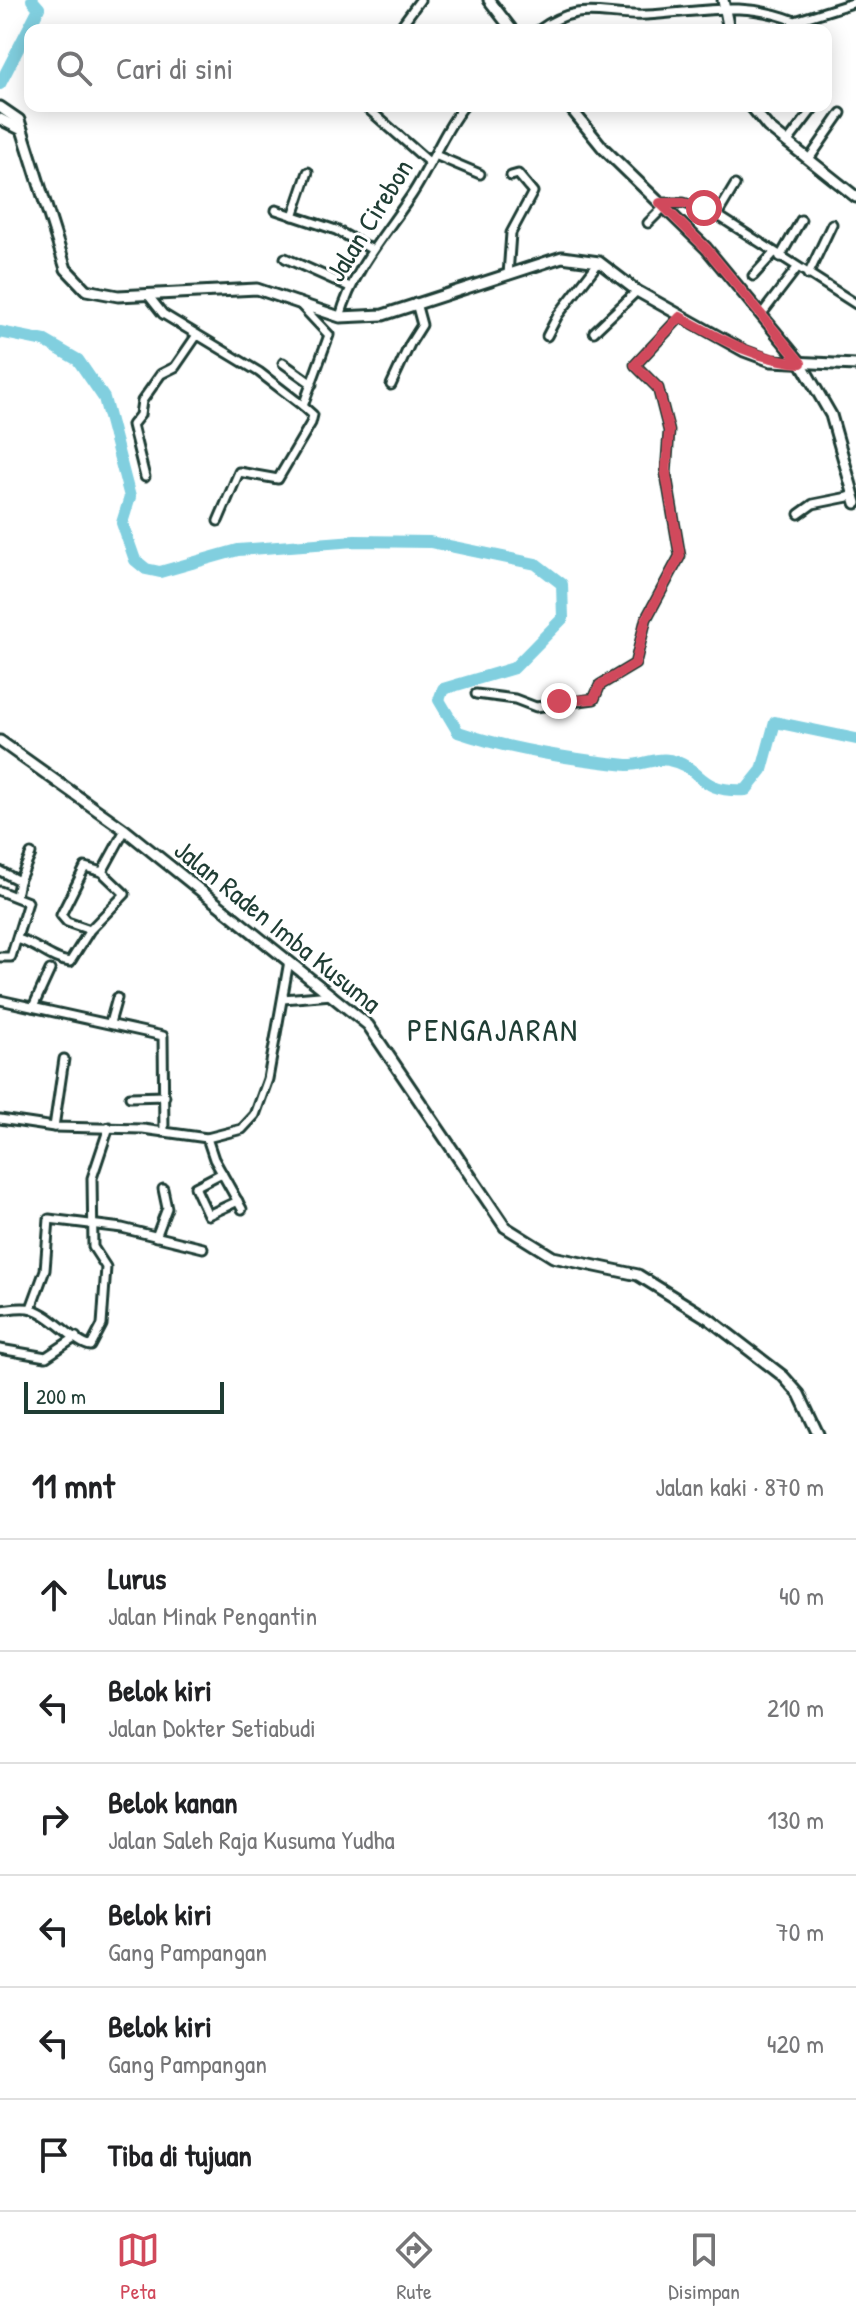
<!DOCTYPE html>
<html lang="id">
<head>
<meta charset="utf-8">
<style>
  body { margin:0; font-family:"Patrick Hand",sans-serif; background:#f6f6f6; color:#202124 }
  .scale { position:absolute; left:24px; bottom:20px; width:200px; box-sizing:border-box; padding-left:8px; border:4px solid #1f3d34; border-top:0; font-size:22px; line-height:28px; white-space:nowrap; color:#1f3d34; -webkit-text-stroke:6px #fff; paint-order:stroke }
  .stop { position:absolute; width:24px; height:24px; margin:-18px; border:6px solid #d1495b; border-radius:50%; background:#fff }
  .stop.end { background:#d1495b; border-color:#fff; box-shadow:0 2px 8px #0008 }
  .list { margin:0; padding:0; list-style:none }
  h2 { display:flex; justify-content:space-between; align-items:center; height:104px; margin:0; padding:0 32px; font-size:34px }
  h2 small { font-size:26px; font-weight:400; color:#757577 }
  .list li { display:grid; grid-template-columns:52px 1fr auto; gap:24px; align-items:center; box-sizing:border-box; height:112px; padding:0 32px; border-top:2px solid #e0e0e0 }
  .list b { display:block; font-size:30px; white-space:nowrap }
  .list p { margin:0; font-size:26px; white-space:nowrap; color:#757577 }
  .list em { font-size:26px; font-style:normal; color:#757577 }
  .icon { flex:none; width:44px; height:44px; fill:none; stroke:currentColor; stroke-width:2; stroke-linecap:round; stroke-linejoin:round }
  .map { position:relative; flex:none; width:856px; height:1434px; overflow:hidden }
  .search { position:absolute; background:#fff; box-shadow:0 4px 20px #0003; left:24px; right:24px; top:24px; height:88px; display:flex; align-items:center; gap:20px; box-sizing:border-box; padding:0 28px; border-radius:16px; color:#757577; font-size:30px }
  .sheet { height:776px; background:#fff }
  nav { display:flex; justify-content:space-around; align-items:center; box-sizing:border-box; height:112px; border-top:2px solid #e0e0e0; background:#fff; font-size:22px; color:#757577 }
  nav a { display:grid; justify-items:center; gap:4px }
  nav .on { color:#d1495b }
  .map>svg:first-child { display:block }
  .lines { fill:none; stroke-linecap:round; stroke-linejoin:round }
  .river { stroke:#81cfdf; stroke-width:12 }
  .street-casing { stroke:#1f3d34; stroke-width:13 }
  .secondary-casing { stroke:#1f3d34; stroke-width:15 }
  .street { stroke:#fff; stroke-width:7 }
  .secondary { stroke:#fff; stroke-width:9 }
  .route { stroke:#d1495b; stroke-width:10 }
  .labels { text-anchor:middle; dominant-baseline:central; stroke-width:6; stroke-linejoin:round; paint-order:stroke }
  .street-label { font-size:28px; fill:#1f3d34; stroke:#fff }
  .quarter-label { font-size:32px; letter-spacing:2px; fill:#1f3d34; stroke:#fff }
</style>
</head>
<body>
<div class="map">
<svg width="856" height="1434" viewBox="0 0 856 1434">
  <rect width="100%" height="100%" fill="#fff"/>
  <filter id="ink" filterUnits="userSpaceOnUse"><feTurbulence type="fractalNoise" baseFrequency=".0125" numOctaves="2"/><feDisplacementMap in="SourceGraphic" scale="16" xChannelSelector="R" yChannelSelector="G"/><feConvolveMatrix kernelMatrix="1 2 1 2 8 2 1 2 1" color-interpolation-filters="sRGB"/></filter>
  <g filter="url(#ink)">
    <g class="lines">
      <g class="river">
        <polyline points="0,84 39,8 32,0"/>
        <path d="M0 332 45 341 78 360 104 398 130 497 122 523 135 560 146 569 160 572 238 550 355 541 430 542 536 564 562 584 563 618 514 668 443 689 439 700 458 732C511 750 570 759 627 765 640 766 656 757 669 760 704 767 695 793 746 790L762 770 775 722 856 739"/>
      </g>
      <defs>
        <g id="street">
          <polyline points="398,30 420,0"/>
          <path d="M539 30C581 0 601 17 646 15 703 12 742 0 795 21L856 2"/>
          <polyline points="365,106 430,163"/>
          <polyline points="787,143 815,106"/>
          <polyline points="435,155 480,174"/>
          <polyline points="809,159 841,113"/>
          <polyline points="660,203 684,203 717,215 856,304"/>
          <polyline points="276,210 336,230 371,249"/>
          <polyline points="717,215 735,185"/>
          <polyline points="293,216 308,172"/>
          <polyline points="648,223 664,207"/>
          <polyline points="780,257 801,220"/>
          <polyline points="285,258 350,287"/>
          <polyline points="508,275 511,233 533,192 518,174 511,176"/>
          <polyline points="808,275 832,224"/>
          <polyline points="753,276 774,253"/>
          <polyline points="148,295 163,314 259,372 303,406"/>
          <polyline points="764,311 797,268"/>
          <path d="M340 317C353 270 384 236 411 196 431 166 442 133 464 106"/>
          <polyline points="594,332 637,291"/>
          <polyline points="547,336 558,315 599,262"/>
          <polyline points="283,363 312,384"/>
          <polyline points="391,385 410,344 422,325 416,303"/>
          <polyline points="145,477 132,425 140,415 142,401 161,374 175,367 197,335"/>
          <polyline points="799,514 813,504 853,496"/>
          <polyline points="218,521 239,472 278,479 311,423 313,415 303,406 329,335 298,302"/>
          <polyline points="476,694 515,699 536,707 594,699 600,685 635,664 646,619 680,556 666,474 669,431 658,388 635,365 680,317"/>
          <polyline points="0,871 19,881 16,896"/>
          <polyline points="102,872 125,830"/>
          <polyline points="19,881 31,854"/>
          <polyline points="0,891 28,902 11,957 0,957"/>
          <path d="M17 939C37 944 51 960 70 962L90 930 125 894 102 872 85 867 61 915 67 922 90 930"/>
          <polyline points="283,999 332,995"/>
          <polyline points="0,1000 163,1036 164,1132"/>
          <polyline points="33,1007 50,970"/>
          <polyline points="110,1023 117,998"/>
          <polyline points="130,1097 165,1096"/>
          <polyline points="0,1119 54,1127 143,1129 207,1138 242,1129 255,1115 268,1079 289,961"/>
          <polyline points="54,1127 64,1059"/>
          <polyline points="207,1138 214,1159 242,1209"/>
          <polyline points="222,1173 195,1187 208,1215 238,1201"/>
          <polyline points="156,1237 167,1208 163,1189"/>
          <polyline points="31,1308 45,1270 49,1219 122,1228 203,1248"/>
          <path d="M0 1310C10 1309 23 1306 32 1309 53 1315 76 1345 91 1346L102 1325 106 1267 93 1247 92 1178 109 1127"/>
          <polyline points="0,1349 46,1357 76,1337"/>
        </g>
        <g id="secondary">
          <polyline points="489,0 512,30"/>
          <polyline points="723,0 729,30"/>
          <polyline points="569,106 603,148 706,248 801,363 831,415 856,503"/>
          <polyline points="751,106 768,127 856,197"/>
          <polyline points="0,107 19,120 66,269 86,290 118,296 257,289 340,317 383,315 562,257 599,262 637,291 744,351 771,361 856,365"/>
          <polyline points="0,119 20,129"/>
          <polyline points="0,741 125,830 368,1025 505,1227 553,1257 638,1275 709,1319 783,1376 799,1394 818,1434"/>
        </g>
      </defs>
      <use href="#street" class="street-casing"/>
      <use href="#secondary" class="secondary-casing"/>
      <use href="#street" class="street"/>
      <use href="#secondary" class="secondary"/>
    </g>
  </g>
  <g class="lines" filter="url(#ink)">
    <path class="route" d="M559 701 594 699 600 685 635 664 646 619 680 556 666 474 669 431 658 388 635 365 680 317C720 339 755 359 801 363L706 248 660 203H684L704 208"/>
  </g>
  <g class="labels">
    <g class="street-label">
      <text transform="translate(369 220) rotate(-58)">Jalan Cirebon</text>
      <text transform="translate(278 926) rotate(39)">Jalan Raden Imba Kusuma</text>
    </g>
    <g class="quarter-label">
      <text x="493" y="1029">PENGAJARAN</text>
    </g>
  </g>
</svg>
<div class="scale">200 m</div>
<div class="stop" style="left:704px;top:208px"></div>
<div class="stop end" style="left:559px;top:701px"></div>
<div class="search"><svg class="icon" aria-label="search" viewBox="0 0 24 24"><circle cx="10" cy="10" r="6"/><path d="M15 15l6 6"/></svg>Cari di sini</div>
</div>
<section class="sheet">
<h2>11 mnt<small>Jalan kaki · 870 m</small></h2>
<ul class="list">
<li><svg class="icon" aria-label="ahead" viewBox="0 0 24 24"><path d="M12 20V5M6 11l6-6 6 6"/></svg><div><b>Lurus</b><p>Jalan Minak Pengantin</p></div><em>40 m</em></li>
<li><svg class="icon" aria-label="left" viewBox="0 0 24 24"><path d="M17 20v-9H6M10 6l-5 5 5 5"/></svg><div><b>Belok kiri</b><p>Jalan Dokter Setiabudi</p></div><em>210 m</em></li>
<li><svg class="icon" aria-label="right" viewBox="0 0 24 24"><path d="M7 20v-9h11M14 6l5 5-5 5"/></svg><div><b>Belok kanan</b><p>Jalan Saleh Raja Kusuma Yudha</p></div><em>130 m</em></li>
<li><svg class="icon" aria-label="left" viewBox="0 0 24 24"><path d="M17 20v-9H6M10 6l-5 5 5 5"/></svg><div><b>Belok kiri</b><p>Gang Pampangan</p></div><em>70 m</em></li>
<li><svg class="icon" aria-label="left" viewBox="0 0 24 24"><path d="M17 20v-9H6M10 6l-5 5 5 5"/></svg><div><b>Belok kiri</b><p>Gang Pampangan</p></div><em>420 m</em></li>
<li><svg class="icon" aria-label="arrive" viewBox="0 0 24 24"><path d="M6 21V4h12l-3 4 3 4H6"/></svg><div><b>Tiba di tujuan</b></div></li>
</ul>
</section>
<nav>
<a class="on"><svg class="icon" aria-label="map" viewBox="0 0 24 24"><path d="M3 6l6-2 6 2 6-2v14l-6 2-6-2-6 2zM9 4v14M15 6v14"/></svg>Peta</a>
<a><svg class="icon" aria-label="directions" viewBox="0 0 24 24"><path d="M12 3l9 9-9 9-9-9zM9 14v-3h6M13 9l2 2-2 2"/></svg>Rute</a>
<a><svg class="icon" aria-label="saved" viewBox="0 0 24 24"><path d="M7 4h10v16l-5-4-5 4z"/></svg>Disimpan</a>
</nav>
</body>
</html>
